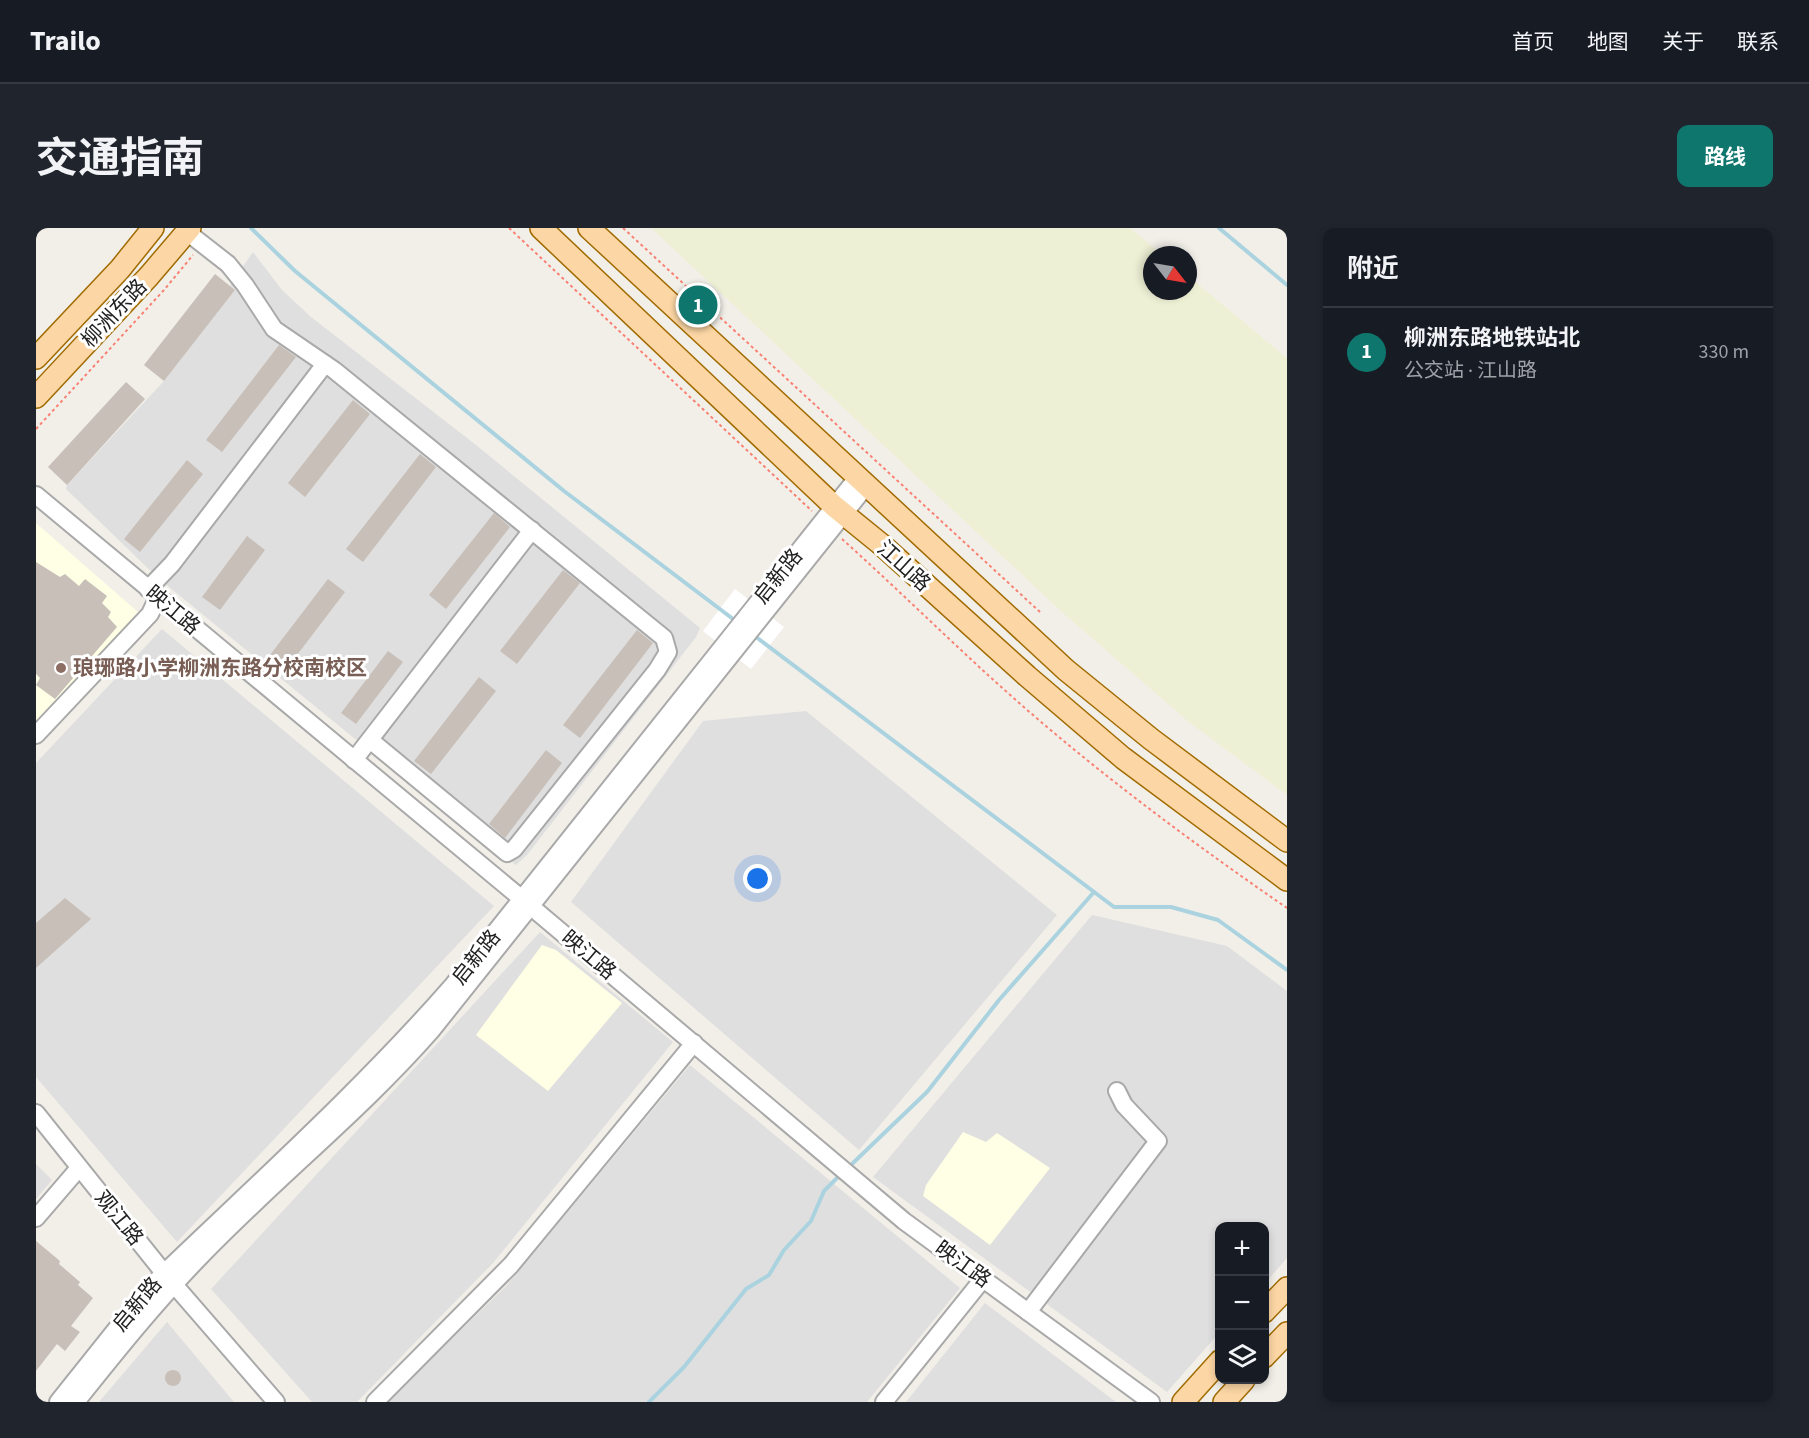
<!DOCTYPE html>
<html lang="zh">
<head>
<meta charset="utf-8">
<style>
  body { margin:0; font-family:"Source Sans 3","Noto Sans SC",sans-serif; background:#20242c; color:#f1f3f6 }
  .controls { position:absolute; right:18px; bottom:18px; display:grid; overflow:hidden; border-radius:12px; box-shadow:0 3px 9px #0003 }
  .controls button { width:54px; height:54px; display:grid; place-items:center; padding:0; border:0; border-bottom:2px solid #363941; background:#171b24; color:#f1f3f6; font:30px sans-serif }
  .compass { position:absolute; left:1107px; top:18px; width:54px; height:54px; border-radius:50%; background:#171b24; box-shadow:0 3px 9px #0003; rotate:121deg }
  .you { position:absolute; left:722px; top:651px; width:21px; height:21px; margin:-15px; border:4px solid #fff; border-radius:50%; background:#1a73e8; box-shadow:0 0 0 9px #1a73e833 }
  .badge { display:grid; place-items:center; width:39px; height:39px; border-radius:50%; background:#0f766e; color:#fff; font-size:20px; font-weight:700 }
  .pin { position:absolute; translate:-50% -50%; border:3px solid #fff; box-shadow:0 2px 6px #0006 }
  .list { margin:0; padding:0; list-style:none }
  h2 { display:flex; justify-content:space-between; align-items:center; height:78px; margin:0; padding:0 24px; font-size:26px }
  h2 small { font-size:20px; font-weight:400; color:#9ea1a6 }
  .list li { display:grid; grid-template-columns:39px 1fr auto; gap:18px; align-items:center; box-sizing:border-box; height:90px; padding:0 24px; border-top:2px solid #363941 }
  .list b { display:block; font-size:22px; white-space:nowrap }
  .list p { margin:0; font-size:20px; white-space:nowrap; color:#9ea1a6 }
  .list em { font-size:20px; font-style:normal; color:#9ea1a6 }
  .icon { flex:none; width:33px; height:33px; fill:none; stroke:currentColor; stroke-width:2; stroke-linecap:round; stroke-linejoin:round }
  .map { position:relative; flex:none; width:1251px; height:1174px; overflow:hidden; border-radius:12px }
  header { display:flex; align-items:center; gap:36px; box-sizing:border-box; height:84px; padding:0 30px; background:#171b24; border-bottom:2px solid #363941 }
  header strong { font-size:28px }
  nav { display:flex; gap:33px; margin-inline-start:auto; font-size:21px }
  .intro { display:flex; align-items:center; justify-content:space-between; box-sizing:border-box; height:144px; padding:0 36px }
  h1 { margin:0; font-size:42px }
  .button { padding:15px 27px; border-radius:12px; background:#0f766e; color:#fff; font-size:21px; font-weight:700 }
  main { display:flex; gap:36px; padding:0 36px }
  aside { flex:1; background:#171b24; border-radius:12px; box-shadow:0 3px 9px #0003 }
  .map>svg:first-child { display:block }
  .residential { fill:#e0dfdf }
  .education { fill:#ffffe5 }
  .farmland { fill:#eef0d5 }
  .pier { fill:#fff }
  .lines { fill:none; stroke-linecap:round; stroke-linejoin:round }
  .stream { stroke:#aad3df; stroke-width:4 }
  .building { fill:#c7bfb8 }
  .minor-casing { stroke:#a9a9a9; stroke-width:20 }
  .major-casing { stroke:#a06b00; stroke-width:24 }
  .path { stroke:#fa8072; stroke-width:2; stroke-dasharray:3 3; stroke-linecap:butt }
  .minor { stroke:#fff; stroke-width:16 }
  .major { stroke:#fcd6a4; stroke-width:21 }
  .education-dot { fill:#8d6e63; stroke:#fff; stroke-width:2 }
  .labels { text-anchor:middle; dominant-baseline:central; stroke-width:6; stroke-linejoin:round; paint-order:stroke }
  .street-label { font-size:21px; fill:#222; stroke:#fff }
  .education-label { font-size:21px; font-weight:bold; fill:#785e54; stroke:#fff; text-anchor:start }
</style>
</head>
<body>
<header>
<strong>Trailo</strong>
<nav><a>首页</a><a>地图</a><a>关于</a><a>联系</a></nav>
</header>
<div class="intro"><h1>交通指南</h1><a class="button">路线</a></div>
<main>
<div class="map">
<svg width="1251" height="1174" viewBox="0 0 1251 1174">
  <rect width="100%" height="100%" fill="#f2efe9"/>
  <g class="residential">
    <polygon points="217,24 246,62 275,89 440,217 664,400 660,409 491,627 480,637 329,519 122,350 30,261 31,257 128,153 199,62 194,57"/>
    <polygon points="126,401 458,678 141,1014 0,849 0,535"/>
    <polygon points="770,483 1021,687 823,922 535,674 667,493"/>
    <polygon points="1056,687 1191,718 1251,763 1251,1030 1229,1055 1228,998 1184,998 1183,1105 1131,1164 837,949"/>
    <polygon points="504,704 637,814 457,1035 321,1174 276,1174 175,1061"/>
    <polygon points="654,837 924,1060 831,1174 351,1174 470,1058"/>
    <polygon points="0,936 16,952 0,971"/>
    <polygon points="949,1075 1080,1174 870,1174"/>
    <polygon points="131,1094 198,1174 63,1174"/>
  </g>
  <g class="education">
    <polygon points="0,295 102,384 0,497"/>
    <polygon points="506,717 520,722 586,775 512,863 440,807"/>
    <polygon points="927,904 950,914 961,905 1014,940 954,1017 887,968 890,957"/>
  </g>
  <polygon class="farmland" points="615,0 1094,0 1127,27 1116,27 1116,63 1152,63 1152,48 1251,130 1251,567 1154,495 1027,385"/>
  <polygon class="pier" points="699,361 748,399 715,441 667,403"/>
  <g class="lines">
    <g class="stream">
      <polyline points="215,0 259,43 528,263 701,394"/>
      <polyline points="1183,0 1251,57"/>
      <polyline points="716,406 1078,679 1135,679 1182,692 1251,742"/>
      <polyline points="817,935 891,864 963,772 1058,664"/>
      <polyline points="613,1174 648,1139 710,1061 733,1047 748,1022 775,993 788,963 801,950"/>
    </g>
  </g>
  <g class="building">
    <polygon points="179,46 199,62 128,153 108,137"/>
    <polygon points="243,117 260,129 186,224 170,212"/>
    <polygon points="90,154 109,171 31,257 12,239"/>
    <polygon points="317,172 334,186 269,269 252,255"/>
    <polygon points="384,226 400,239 327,334 310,321"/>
    <polygon points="151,232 167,246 104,324 88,311"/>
    <polygon points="458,285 474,299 410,381 393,367"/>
    <polygon points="211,308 229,322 184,382 166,369"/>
    <polygon points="0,334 24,349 29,346 43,358 49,351 71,368 66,375 75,384 72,389 81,399 19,471 0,457 4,450 0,446"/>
    <polygon points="527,342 544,355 481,436 464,423"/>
    <polygon points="292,351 309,364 248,444 231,431"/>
    <polygon points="601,402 617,415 544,510 527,497"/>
    <polygon points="352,423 367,434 320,496 305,485"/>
    <polygon points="443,449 460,463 395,546 378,533"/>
    <polygon points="510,522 526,535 469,610 453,596"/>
    <polygon points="29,670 55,691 0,740 0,695"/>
    <polygon points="0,1013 24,1033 23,1036 44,1054 42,1057 57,1070 35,1098 44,1104 29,1123 21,1116 0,1143"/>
    <circle cx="137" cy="1150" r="8"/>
  </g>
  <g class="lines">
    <defs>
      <g id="minor">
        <polyline points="151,4 192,36 209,57 238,101 298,142 628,410 632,424 621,442 478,621 471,625 334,512"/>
        <polyline points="0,267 486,671 868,993 1115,1174"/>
        <polyline points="112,361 136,336 289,136"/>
        <polyline points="0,507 114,386 122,369"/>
        <polyline points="318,532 496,302"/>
        <polyline points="0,885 128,1045 240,1174"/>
        <polyline points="0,990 43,940"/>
        <polyline points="992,1084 1122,913 1088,877 1081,863"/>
        <path d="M22 1174 109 1065 128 1045C226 951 327 860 417 757L821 250"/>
        <path d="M40 1174C80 1124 120 1074 164 1029 239 951 324 884 395 803L830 258"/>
        <polyline points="339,1174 475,1037 658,815"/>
        <polyline points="848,1174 947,1051"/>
      </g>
      <g id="major">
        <polyline points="505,0 798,278 846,317 991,448 1087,530 1251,652"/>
        <polyline points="553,0 1030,442 1115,511 1251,613"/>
        <polyline points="0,130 84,41 117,0"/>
        <polyline points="0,169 113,48 154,0"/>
        <polyline points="1228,1084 1251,1060"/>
        <polyline points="1228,1129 1251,1105"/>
        <polyline points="1147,1174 1184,1133"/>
        <polyline points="1188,1174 1208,1152"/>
      </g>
    </defs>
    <use href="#minor" class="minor-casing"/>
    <use href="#major" class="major-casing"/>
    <g class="path">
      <polyline points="473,0 776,283"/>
      <polyline points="587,0 1004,384"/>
      <polyline points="0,201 128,62 157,27"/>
      <path d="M806 311C856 356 904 403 953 448 1046 533 1148 609 1251 680"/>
    </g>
    <use href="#minor" class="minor"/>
    <use href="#major" class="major"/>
  </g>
  <circle class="education-dot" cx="25" cy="440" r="6"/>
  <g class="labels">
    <g class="street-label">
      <text transform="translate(78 85) rotate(-47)">柳洲东路</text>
      <text transform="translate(868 338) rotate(42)">江山路</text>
      <text transform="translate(742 348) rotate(-51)">启新路</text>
      <text transform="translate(137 382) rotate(40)">映江路</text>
      <text transform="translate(553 727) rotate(40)">映江路</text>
      <text transform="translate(440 729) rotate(-51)">启新路</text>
      <text transform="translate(83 990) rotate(51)">观江路</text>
      <text transform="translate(927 1036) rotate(36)">映江路</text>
      <text transform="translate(101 1076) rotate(-50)">启新路</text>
    </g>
    <g class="education-label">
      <text x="37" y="440">琅琊路小学柳洲东路分校南校区</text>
    </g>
  </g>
</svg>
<div class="controls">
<button>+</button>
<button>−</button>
<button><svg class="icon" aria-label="layers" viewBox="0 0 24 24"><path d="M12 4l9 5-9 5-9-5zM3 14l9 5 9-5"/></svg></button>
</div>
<svg class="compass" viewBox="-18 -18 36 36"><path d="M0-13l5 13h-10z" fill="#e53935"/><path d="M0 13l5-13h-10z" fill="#9ea1a6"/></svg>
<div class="you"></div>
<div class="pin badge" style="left:662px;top:77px">1</div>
</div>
<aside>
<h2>附近<small></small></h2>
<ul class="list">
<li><span class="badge">1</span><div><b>柳洲东路地铁站北</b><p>公交站 · 江山路</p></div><em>330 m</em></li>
</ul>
</aside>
</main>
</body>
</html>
